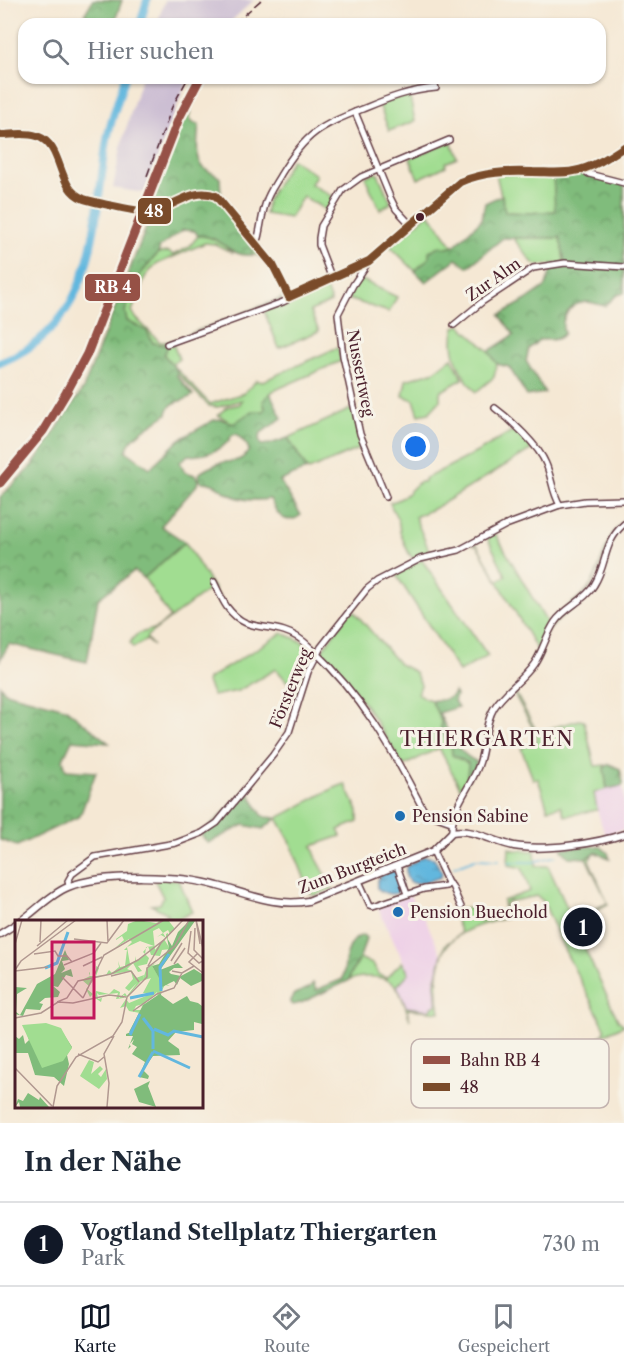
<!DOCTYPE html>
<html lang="de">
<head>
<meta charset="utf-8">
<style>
  body { margin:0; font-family:"Libre Caslon Text",serif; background:#f2f2f3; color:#1f2937 }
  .you { position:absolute; left:416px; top:447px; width:21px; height:21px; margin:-15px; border:4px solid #fff; border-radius:50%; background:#1a73e8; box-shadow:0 0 0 9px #1a73e833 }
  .badge { display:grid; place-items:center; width:39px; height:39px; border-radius:50%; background:#111827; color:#fff; font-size:20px; font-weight:700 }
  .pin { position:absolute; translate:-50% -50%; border:3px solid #fff; box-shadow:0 2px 6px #0006 }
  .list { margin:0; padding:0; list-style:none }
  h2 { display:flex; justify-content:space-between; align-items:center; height:78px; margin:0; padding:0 24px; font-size:26px }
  h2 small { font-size:20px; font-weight:400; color:#747a83 }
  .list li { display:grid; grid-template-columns:39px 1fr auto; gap:18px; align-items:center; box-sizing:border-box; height:84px; padding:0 24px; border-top:2px solid #e0e1e3 }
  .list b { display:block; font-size:22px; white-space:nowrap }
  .list p { margin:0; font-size:20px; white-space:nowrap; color:#747a83 }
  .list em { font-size:20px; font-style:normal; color:#747a83 }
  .icon { flex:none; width:33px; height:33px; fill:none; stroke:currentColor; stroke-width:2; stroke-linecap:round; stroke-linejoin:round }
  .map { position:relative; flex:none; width:624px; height:1123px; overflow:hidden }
  .search { position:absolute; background:#fff; box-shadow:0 2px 4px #0004; left:18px; right:18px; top:18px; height:66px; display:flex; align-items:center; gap:15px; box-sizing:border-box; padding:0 21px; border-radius:18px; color:#747a83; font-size:22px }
  .sheet { height:162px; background:#fff }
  nav { display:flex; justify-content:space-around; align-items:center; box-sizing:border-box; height:84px; border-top:2px solid #e0e1e3; background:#fff; font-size:16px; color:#747a83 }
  nav a { display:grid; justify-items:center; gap:3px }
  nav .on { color:#111827 }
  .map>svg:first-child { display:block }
  .built { fill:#eed0e7 }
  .industrial { fill:#ccbed3 }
  .green { fill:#a1dd91; stroke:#767e5e; stroke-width:1.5 }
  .forest { fill:url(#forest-crowns); stroke:#656e53; stroke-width:1.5 }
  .park { fill:url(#park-tufts); stroke:#767e5e; stroke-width:1.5 }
  .water { fill:url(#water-ripples); stroke:#566b84; stroke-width:1.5 }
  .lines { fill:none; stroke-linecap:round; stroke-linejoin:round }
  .stream { stroke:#62b7de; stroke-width:1.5 }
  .river { stroke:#62b7de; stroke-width:8 }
  .minor-casing { stroke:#643d44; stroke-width:8 }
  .tertiary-casing { stroke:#643d44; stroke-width:9 }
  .minor { stroke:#fff; stroke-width:5 }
  .tertiary { stroke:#fff; stroke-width:6 }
  .rail { stroke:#4a1f2b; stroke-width:1.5; stroke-dasharray:9 4.5; stroke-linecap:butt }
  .bus-1-casing { stroke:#f7f3e8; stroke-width:12 }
  .bus-1 { stroke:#7a4b2a; stroke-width:8 }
  .rail-1-casing { stroke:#f7f3e8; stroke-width:14 }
  .rail-1 { stroke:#965146; stroke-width:9 }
  .bus-dot { fill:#4a1f2b; stroke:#f7f3e8; stroke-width:2 }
  .poi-dot { fill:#1f6fb2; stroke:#f7f3e8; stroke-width:2 }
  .labels { text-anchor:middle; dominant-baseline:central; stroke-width:6; stroke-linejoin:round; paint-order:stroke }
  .street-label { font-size:16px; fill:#4a1f2b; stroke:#f7f3e8 }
  .poi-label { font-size:16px; fill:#4a1f2b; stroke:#f7f3e8; text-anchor:start }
  .quarter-label { font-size:20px; letter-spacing:1.5px; fill:#4a1f2b; stroke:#f7f3e8 }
  .inset-river { fill:none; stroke:#62b7de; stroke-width:3 }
  .inset-road { fill:none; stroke:#b19890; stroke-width:1.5 }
  .view { fill:#c2185b; fill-opacity:0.15; stroke:#c2185b; stroke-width:3 }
  .inset-edge { fill:none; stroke:#4a1f2b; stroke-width:3 }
  .key { fill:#f7f3e8; stroke:#c3b3af; stroke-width:1.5 }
  .key-label { font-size:16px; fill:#4a1f2b }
  .line-badge { stroke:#f7f3e8; stroke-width:2 }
  .badge-label { font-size:16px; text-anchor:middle; font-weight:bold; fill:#fff }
</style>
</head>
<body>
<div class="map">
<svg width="624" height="1123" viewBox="0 0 624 1123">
  <defs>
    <pattern id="forest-crowns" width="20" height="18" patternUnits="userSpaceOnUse" patternTransform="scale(1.5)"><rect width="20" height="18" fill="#80bc7b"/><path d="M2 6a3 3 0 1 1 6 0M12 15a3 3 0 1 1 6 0" fill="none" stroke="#6b9865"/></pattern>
    <pattern id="park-tufts" width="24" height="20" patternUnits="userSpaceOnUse" patternTransform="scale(1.5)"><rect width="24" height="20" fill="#a1dd91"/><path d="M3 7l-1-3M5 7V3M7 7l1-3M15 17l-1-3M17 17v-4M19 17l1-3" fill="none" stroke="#8cbd7d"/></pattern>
    <pattern id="water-ripples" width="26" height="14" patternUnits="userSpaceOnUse" patternTransform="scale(1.5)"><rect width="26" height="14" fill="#62b7de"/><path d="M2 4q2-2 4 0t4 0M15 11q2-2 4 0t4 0" fill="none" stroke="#5394b4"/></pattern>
  </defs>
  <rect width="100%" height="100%" fill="#f7f3e8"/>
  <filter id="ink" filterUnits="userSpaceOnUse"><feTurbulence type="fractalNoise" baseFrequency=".0167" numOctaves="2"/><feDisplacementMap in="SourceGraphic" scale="12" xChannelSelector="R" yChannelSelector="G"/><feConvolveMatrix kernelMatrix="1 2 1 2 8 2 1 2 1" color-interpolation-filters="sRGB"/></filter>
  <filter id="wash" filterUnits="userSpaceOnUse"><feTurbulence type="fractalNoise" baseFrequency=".008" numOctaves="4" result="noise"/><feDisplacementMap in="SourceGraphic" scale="24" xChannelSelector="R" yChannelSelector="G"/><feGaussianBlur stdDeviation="1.35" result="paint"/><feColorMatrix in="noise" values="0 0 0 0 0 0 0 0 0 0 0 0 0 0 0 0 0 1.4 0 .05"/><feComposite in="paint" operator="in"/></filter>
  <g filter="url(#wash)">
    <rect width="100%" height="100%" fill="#f5e8d4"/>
    <g class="built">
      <polygon points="622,786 624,794 624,829 607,834 604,832 597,810 594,793"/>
      <polygon points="410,895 419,916 423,915 442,956 435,983 437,1004 428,1010 406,1007 397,985 409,973 378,908"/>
    </g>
    <g class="industrial">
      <polygon points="165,0 254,0 228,24 157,24"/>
      <polygon points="141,78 191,78 184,87 145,193 113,188 122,143"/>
    </g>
    <g class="green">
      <polygon points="409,93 415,121 389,131 379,104"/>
      <polygon points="451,141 457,158 445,163 446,166 418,179 410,158"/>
      <polygon points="292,159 316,175 311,184 335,198 327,211 303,196 290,218 265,214 268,199"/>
      <polygon points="374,173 378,174 391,203 380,210 365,177"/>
      <polygon points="496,174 553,174 556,211 529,213 505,212"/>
      <polygon points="429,213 453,246 429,258 415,271 390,246"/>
      <path d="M204 235 222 243 233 253 215 244 205 243 155 265 145 277 132 311 136 318 160 342H168L282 298C287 286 266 252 252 255L253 244 280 278 286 296V298L164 345 153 343 143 329 127 321 125 311 140 275 158 253 169 252 173 255 189 247 198 236Z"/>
      <path d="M513 238H561L564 262C556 263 542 267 534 264 532 263 517 242 513 238Z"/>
      <polygon points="362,280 397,297 389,312 348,299 356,281"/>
      <polygon points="324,284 331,302 310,311 319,331 279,348 264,311"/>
      <path d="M460 325 489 351 497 364 494 377 476 392C460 374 448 352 455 327Z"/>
      <polygon points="173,344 179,359 172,364 210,404 244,393 257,380 261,382 334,349 338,348 341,361 273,391 263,401 265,408 264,411 233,424 218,415 227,407 240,404 242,400 218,407 209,406 178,374 164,355 168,346"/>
      <polygon points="452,358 463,379 440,392 440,401 429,413 419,415 414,400 403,396 406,380 435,371"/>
      <polygon points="353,408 363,447 309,470 307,469 288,438"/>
      <path d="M517 428 532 449 437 507 415 517 431 555C410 561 412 561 404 542 400 531 400 536 399 524 398 516 391 510 390 502 403 501 410 490 419 482H423L426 478 479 451Z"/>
      <path d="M624 521 619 526 590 588 544 635 543 642 537 650 539 652 527 670 537 654V650L477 545H474L476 543 498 581 506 576 487 537 495 533 547 623 551 624C561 607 581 600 591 584 605 561 602 540 624 521Z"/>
      <path d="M185 542 229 613C221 607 218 598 210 590L207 591 147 636V639L153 646 146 640 133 648 130 643C136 631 143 633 154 629 160 626 166 621 170 617L144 578Z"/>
      <polygon points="422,560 488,656 459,672 395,573"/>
      <path d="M352 609 399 664 415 672 421 685 418 693 424 698 431 700 441 721V733L451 742 455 757 468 763 467 781 461 789 439 748 403 766C377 722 358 689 320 653Z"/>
      <polygon points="282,633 301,641 314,653 299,695 276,669 238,691 213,696 207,682 208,679"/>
      <polygon points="512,692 515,692 537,732 579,720 584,721 595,766 605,765 604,768 607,789 594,793 597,810 565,816 561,806 548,809 538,779 533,779 521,748 537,741 536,734 514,694 509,694"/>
      <path d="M345 784 358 811V822L338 830 341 836 312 846 317 859 333 888 315 896 310 893 290 841 277 818C299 808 323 791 345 784Z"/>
      <path d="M509 848 515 850 535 851 536 866H548L571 916 583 911 585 907 584 913 571 918 596 936 586 914 588 908 589 911 608 903 586 858C592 853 595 852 602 854H593L589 860 608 904 594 911V916L600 935 586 942 585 949 618 1020 624 1025 587 1043 604 1034 605 1028 565 951 543 901 537 896 507 902 505 905 507 918C488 922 463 929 450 942 435 958 436 992 440 1012L409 1009 407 1011 410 1020C406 1010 403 993 395 985 384 975 363 975 350 980V975L360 958 374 965 378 974 386 978 402 962 409 973 397 986 406 1007 428 1010 437 1004 435 983 445 945 461 933 452 911 461 908 475 909 480 921 505 917 503 901 530 891 522 868 508 865Z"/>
      <polygon points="156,879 179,880 192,912 174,921 165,915 167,913 151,905 160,904 163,897 155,881"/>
    </g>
    <g class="forest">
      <polygon points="93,0 122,0 114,24 88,24 85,13"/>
      <path d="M186 109 190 112V118L193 123 199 125C198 137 194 159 204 168 208 172 215 173 220 178L221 196 228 205 230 213 253 244 252 255C229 258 221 234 198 236L195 231 183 230 160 247 158 253 140 275 125 311 127 321 147 331 153 343 168 346 164 355 177 370V376L193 395C184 403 169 399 167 414 154 424 130 435 126 451L150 468 180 439 214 420 221 419 233 424 252 411H264L265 408 263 401 270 393 282 418 261 433 259 439 261 445 270 444 288 438 307 469 280 481 301 515C284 528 276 512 270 499 256 501 240 501 227 493 218 487 214 482 201 482L199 479V474C204 469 211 467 217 464 227 459 240 466 249 450L247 445 237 434 232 435C226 450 202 457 188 455L180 462 185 472 195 475 198 480 197 485 161 526 185 542 144 578 134 571 98 599 87 662 9 644 0 660V497L33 465 83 389 150 218V209L176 131Z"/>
      <path d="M553 174H586L624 184V293L617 295 605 306C599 305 593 302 586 302 571 303 559 318 564 333 558 342 549 339 539 340L529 349 526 361 545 393 527 396 509 367 497 364 489 351 514 335 500 315 526 300 546 286 552 266 563 268 566 266 560 238H503L468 267 456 259 426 282 415 271 429 258V251L440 246 447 248 454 246 481 220 485 203 502 195 505 212 529 213 555 211Z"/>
      <polygon points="0,685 5,692 65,708 109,743 72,740 63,759 66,770 96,772 80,816 17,846 0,840"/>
      <path d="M454 692 456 695 454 701 458 707 439 713C448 732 457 753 477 762L474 771 467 781 468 763 452 755 451 742 441 733V721L431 700C439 701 451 700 454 692Z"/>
      <polygon points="609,764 620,769 623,783 622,786 607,789 604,768"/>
      <polygon points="245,792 249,793 262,815 266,817 277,818 263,829 244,825 208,843 201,835"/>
      <polygon points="600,846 608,853 610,859 597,852 586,858 569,857 562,850 562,848"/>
      <path d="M363 935 366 938 360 958 350 975V980L301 1003 293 1005 290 1003 294 994 309 988 313 983 316 990 343 979C345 964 346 939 363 935Z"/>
    </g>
    <polygon class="park" points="583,912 586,914 596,936 581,942 571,917"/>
    <g class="water">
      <polygon points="424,856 434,858 442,873 441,877 423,883 410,883 406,876 406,867"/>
      <path d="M393 870 397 871C398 875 401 881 401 885 400 899 384 894 377 888V881L381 875Z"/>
    </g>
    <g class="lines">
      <g class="stream">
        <polyline points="509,862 533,862 556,856"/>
        <polyline points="454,867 475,859 499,860"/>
      </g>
      <g class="river">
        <polyline points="140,24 147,0"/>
        <path d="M0 363C98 323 92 229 107 140 111 119 119 98 125 78"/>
      </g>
    </g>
  </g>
  <g filter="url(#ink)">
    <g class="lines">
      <defs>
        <g id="minor">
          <polyline points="355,112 390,197 396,209 411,225"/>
          <path d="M0 135C11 135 28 132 38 136 65 146 53 191 86 200L150 212 195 194 209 193 216 196 273 265 284 284 289 297"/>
          <polyline points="582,169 589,174 624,183"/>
          <path d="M254 241 258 238C261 226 262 213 266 202 269 192 276 183 281 174 307 131 321 126 365 108 389 98 410 90 436 88"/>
          <polyline points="332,279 319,245 319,238 321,226 343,190 361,177 449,140"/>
          <polyline points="454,325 482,302 533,268 565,263 624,267"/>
          <polyline points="167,344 283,302 367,261"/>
          <path d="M495 408C511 420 539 446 546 464 552 478 552 492 560 505"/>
          <path d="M386 497 360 434 343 356 338 314 353 285 369 261 460 182C495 164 532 175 570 172 588 170 609 157 624 147"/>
          <path d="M214 582C218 590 222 600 227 607 245 631 261 624 284 631 294 634 304 641 311 648 362 696 391 747 423 809L431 815 451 822"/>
          <path d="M452 832C451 805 473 786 480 761 485 744 485 723 494 708 504 692 523 680 534 664 543 651 546 635 555 622 565 607 585 601 594 585 608 563 602 544 624 524"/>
          <polyline points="397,866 407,894"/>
          <polyline points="359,881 370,905 373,906 424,889 446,886 448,883 433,851"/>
          <polyline points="448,883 452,886 461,907"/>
          <polyline points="69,886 68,881 72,874 95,857 176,843 202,833 217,823 273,755 289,732 308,672 321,647 367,589 377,581 420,559 459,550 506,525 560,505 585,501 624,500"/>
        </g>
        <g id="tertiary">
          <path d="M19 922C35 912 50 894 68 887 102 873 183 875 218 886 248 894 277 907 308 901L433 851 452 832C474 828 493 842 514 846 543 851 596 844 624 834"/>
          <polyline points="0,934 16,924"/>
        </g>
      </defs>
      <use href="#minor" class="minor-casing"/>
      <use href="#tertiary" class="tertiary-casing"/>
      <use href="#minor" class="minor"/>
      <use href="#tertiary" class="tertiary"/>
      <g class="rail">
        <polyline points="234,24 261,0"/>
        <polyline points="147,176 172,107 188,78"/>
      </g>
      <defs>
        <g id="bus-1">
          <path d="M0 135C12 135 25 132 37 136 65 146 55 188 84 199 93 202 143 213 151 212 173 208 193 186 216 196L273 265 289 297"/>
          <path d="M289 297 369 261 460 182C484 172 507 171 533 172 546 172 561 174 574 171 592 168 609 157 624 147"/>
        </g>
      </defs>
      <use href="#bus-1" class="bus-1-casing"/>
      <use href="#bus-1" class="bus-1"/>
      <defs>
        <polyline id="rail-1" points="0,483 43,431 66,393 87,354 179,118 200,78"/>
      </defs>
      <use href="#rail-1" class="rail-1-casing"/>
      <use href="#rail-1" class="rail-1"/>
    </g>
  </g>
  <circle class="bus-dot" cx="420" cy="217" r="5"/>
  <g class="poi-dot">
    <circle cx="400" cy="816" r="6"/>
    <circle cx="398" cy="912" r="6"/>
  </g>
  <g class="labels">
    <g class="street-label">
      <text transform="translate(493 279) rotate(-35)">Zur Alm</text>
      <text transform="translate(361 373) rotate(79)">Nussertweg</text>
      <text transform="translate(290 688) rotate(-68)">Försterweg</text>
      <text transform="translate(352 868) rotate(-21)">Zum Burgteich</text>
    </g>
    <g class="poi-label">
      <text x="412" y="816">Pension Sabine</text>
      <text x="410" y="912">Pension Buechold</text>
    </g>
    <g class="quarter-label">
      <text x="487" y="739">THIERGARTEN</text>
    </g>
  </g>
  <g transform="translate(15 920)">
    <rect width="188" height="188" fill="#f5e8d4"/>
    <path d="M123 0 141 3 144 2 141 0H153L160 9 155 14 153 10 148 13 151 18V14L153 13V19L146 15 142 17 148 13 144 8 138 11 140 30 149 19 155 29 147 30 145 36 136 35 133 26 128 32 134 38 132 44 123 46 127 51 123 52 118 43 112 49 117 51 121 58 129 55 128 59 132 47 141 43 137 46 147 62 145 68 151 64 155 66 150 65 143 77 142 72 126 87 128 84 121 86 119 90H126L125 93 114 91 111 86 105 88 111 79 114 83 131 76 126 75 135 74 128 73 136 58 126 61 112 77 108 75 109 78H108L101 79 103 73 84 75 82 73 83 79 87 78 86 82 80 78 81 71 94 74 99 69 105 72 104 78 110 73 112 76 122 63 114 71 110 68 118 59 116 51 81 57 72 69 78 74 75 77 71 69 74 66 67 60 75 56 74 53 75 52V56H81V46L84 48 81 56 91 55 94 50 97 53 104 47 103 41 105 47 110 46 112 30H109L117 22 114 19 100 28 109 20 107 16 101 20V19L112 11 113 4ZM125 21 139 26 131 27 130 35 121 41 120 36V42L115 44 112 27ZM74 140 79 142 76 154 85 146 88 149 83 154 86 157 91 149 92 159 84 169 65 156Z" fill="#a1dd91" fill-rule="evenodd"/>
    <path d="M175 0 180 1 145 50 163 43 168 48H159L154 52 156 54 166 56 179 49 187 54V61L176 66 165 58 162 65 159 61 147 67 146 75 158 84 172 76 175 81 183 83 187 86V104L179 102V110L161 112 153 121 164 129 165 135 138 136 128 150 134 156 133 159 124 157 130 142 117 134 122 127 117 124 119 119 114 125 116 126 113 129 118 116H111V114L118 111 114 112 128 85 146 73 147 63 137 46 144 44 154 28 152 18 157 26 163 12ZM50 30 54 40 47 41 50 49 46 53 56 49 58 57 51 55 43 67 38 66 45 72 43 77 30 78 24 83 28 84 25 90 11 89 8 96 0 94V67L12 68 2 74 1 92 5 95 22 64 40 54ZM48 113 57 127 52 135 54 144 49 166 39 157 20 155 13 133H0V116L4 119 8 115 10 124 14 120 12 114ZM135 161 133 166 141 187 124 182 119 169ZM13 173 24 180 25 177 34 187H5L4 182 0 187 3 179 8 181Z" fill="#80bc7b"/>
    <path d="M31 103 46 108 57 128 48 141 27 148 7 105Z" fill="#a1dd91"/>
    <path class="inset-river" d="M30 48 42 43 53 12M146 71 145 47 154 34M115 78 139 73M128 98 138 111V129M139 109 153 115 159 111 188 117M115 115 125 94M138 131 175 148M124 157 138 132"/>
    <path class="inset-road" d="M92 0 93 22M181 0 188 28M181 0 185 24M180 8 179 30 188 39M176 11 173 33 184 43 188 41M59 19 92 23 109 0M25 22 26 0M0 24 7 0M22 26 53 0M19 34 40 31 43 36H52L57 42M182 34 174 42 188 53M156 41 167 23M159 44 170 28M49 45 79 33 86 23M68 46 87 37M133 46 146 23 168 0M0 50 6 41 61 0M0 51 33 47M157 51 167 53 179 46M96 56 116 51 124 62M47 57 68 78M68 78 89 35 149 0M42 82 52 78 63 61 96 54 123 40 150 19M118 91 142 74 159 68 167 53M0 98 26 93 43 82 58 83 94 75 111 77M63 134 83 142 89 137M0 148 37 186M38 187 42 166 61 137 98 116 107 102 112 77 132 57V48L160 26 174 0M92 187 94 163 89 134 99 116"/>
    <path class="view" d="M37 22H79V98H37Z"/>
    <rect width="188" height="188" class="inset-edge"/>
  </g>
  <rect x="411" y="1039" width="198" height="69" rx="9" class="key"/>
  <rect x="423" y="1056" width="27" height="8" fill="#965146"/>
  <rect x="423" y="1083" width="27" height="8" fill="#7a4b2a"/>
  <g class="key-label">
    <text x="460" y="1066">Bahn RB 4</text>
    <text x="460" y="1093">48</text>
  </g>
  <g class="line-badge">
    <rect x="137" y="197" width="35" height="28" rx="6" fill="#7a4b2a"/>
    <rect x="84" y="273" width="57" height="29" rx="6" fill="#965146"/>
  </g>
  <g class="badge-label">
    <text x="154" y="217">48</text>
    <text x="113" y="293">RB 4</text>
  </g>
</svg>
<div class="you"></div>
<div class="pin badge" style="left:583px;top:927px">1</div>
<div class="search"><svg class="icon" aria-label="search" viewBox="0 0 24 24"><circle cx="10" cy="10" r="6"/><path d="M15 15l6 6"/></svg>Hier suchen</div>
</div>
<section class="sheet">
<h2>In der Nähe<small></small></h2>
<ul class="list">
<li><span class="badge">1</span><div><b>Vogtland Stellplatz Thiergarten</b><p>Park</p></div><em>730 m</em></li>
</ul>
</section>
<nav>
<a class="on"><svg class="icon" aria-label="map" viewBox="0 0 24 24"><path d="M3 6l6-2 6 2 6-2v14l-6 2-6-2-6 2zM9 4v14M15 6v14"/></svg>Karte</a>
<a><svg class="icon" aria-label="directions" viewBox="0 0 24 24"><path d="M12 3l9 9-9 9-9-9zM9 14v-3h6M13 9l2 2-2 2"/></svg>Route</a>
<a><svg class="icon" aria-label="saved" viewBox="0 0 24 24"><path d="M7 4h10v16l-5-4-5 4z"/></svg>Gespeichert</a>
</nav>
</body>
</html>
